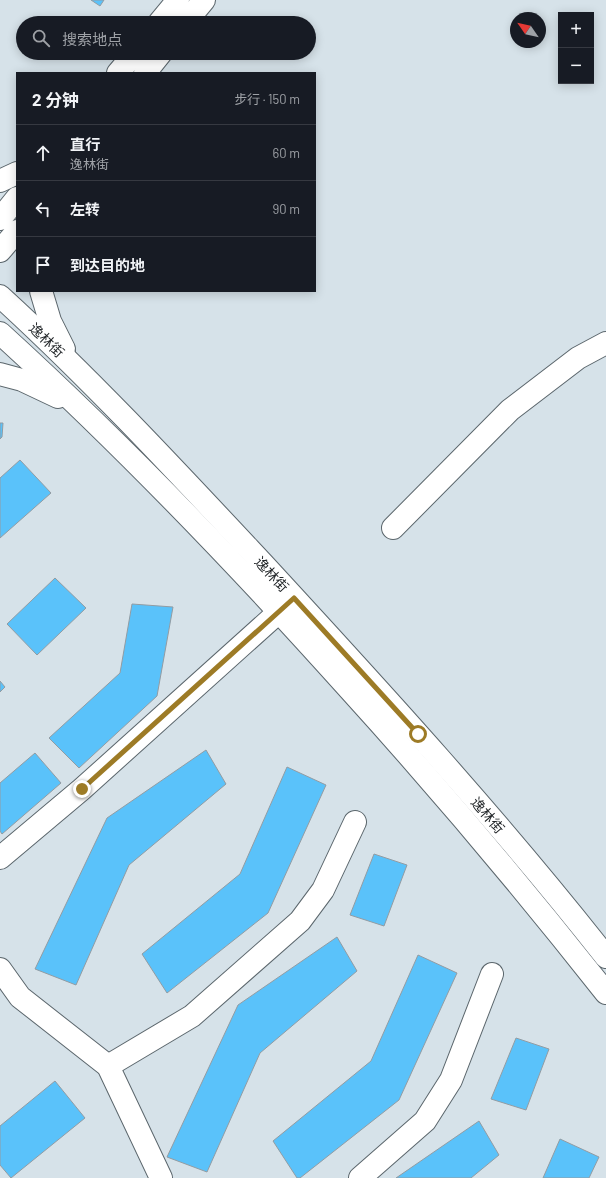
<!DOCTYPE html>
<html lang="zh">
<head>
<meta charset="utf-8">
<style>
  body { margin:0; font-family:Barlow,"Noto Sans SC",sans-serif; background:#242831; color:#f1f3f6 }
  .controls { position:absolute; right:12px; top:12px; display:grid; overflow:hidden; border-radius:0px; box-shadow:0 2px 10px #0003 }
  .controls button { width:36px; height:36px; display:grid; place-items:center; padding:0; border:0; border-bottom:1px solid #363941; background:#171b24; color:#f1f3f6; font:20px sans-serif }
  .compass { position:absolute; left:510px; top:12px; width:36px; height:36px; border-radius:50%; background:#171b24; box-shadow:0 2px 10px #0003; rotate:304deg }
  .stop { position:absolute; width:12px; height:12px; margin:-9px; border:3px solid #9d7b26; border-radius:50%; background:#fff }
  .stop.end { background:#9d7b26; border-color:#fff; box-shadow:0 1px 4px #0008 }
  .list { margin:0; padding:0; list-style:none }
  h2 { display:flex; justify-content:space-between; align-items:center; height:52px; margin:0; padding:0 16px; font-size:17px }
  h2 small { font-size:13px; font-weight:400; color:#9ea1a6 }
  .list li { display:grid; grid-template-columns:26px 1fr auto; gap:12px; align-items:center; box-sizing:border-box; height:56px; padding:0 16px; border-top:1px solid #363941 }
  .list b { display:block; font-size:15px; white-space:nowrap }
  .list p { margin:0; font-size:13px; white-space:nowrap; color:#9ea1a6 }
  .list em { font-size:13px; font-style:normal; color:#9ea1a6 }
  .icon { flex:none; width:22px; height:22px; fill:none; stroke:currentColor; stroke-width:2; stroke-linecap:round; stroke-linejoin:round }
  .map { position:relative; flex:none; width:606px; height:1178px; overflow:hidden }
  .search { position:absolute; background:#171b24; box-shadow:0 2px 10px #0003; left:16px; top:16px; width:300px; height:44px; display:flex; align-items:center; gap:10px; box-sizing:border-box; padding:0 14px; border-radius:22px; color:#9ea1a6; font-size:15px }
  .panel { position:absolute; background:#171b24; box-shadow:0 2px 10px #0003; left:16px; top:72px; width:300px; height:220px; border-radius:0px }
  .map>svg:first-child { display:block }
  .building { fill:#5ac2fa; stroke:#929ca3 }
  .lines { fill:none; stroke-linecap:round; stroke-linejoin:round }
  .minor-casing { stroke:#5b666c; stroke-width:24 }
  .minor { stroke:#fff; stroke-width:22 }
  .route { stroke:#9d7b26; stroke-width:5 }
  .labels { text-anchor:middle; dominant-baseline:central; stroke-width:4; stroke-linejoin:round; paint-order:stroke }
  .street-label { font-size:14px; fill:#222629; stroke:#fff }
</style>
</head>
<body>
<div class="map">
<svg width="606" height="1178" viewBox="0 0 606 1178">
  <rect width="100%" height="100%" fill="#d6e2e9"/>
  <g class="building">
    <polygon points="91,0 104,0 100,6"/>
    <polygon points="0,423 3,423 2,437 0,439"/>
    <polygon points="20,460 51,493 0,538 0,478"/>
    <polygon points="55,578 86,608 37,655 7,624"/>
    <polygon points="132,604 173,607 157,696 79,768 49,738 120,673"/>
    <polygon points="0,681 5,687 0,692"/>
    <polygon points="206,750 226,784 129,865 76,985 35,969 107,818"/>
    <polygon points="35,753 61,783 2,834 0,831 0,783"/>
    <polygon points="287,767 326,785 268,913 167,993 142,954 240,874"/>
    <polygon points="374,854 407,865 384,926 350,915"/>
    <polygon points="337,937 357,971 260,1053 207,1172 167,1157 238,1005"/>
    <polygon points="418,955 457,973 399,1100 300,1178 297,1178 273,1141 371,1061"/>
    <polygon points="516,1038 549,1049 526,1110 491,1099"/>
    <polygon points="55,1081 85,1118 11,1178 0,1165 0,1126"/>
    <polygon points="479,1121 499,1155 471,1178 396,1178"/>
    <polygon points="560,1139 599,1157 589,1178 543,1178"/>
  </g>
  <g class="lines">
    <defs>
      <g id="minor">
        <polyline points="159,23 178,0"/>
        <polyline points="185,23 204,0"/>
        <polyline points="118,73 135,53"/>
        <polyline points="145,73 161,53"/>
        <polyline points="0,181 17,173"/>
        <polyline points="0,219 17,198"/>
        <polyline points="0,251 17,231"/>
        <polyline points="41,291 50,321 64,349"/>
        <path d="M0 296C93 381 179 474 265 566 382 693 499 821 606 957"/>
        <path d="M0 333C123 445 239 566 350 690 439 788 524 889 606 993"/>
        <polyline points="0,374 22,380 58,397"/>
        <polyline points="393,528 510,410 578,358 606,343"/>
        <polyline points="0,858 82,789 291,601"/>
        <polyline points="0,969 20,997 108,1066 161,1178"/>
        <polyline points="108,1066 192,1016 300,921 323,890 355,822"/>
        <polyline points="360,1178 425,1121 451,1080 492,974"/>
      </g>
    </defs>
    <use href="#minor" class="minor-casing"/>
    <use href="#minor" class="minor"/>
  </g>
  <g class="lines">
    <polyline class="route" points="82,789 294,598 418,734"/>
  </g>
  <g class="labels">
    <g class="street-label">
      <text transform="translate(47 340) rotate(44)">逸林街</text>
      <text transform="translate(272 574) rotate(47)">逸林街</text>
      <text transform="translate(488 815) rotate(49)">逸林街</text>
    </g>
  </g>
</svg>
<div class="controls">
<button>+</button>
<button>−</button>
</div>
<svg class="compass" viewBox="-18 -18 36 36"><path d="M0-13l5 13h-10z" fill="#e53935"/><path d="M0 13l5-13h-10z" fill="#9ea1a6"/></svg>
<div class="stop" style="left:418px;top:734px"></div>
<div class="stop end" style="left:82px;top:789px"></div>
<div class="search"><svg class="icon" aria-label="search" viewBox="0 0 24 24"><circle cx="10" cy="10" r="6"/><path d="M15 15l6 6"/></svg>搜索地点</div>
<section class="panel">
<h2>2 分钟<small>步行 · 150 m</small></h2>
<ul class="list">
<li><svg class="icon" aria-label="ahead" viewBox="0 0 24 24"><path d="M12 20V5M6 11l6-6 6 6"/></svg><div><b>直行</b><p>逸林街</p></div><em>60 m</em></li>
<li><svg class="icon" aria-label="left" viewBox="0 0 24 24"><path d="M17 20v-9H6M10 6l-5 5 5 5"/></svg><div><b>左转</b></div><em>90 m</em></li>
<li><svg class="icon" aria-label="arrive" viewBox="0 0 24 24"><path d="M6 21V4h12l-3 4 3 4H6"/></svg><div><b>到达目的地</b></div></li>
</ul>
</section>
</div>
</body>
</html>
